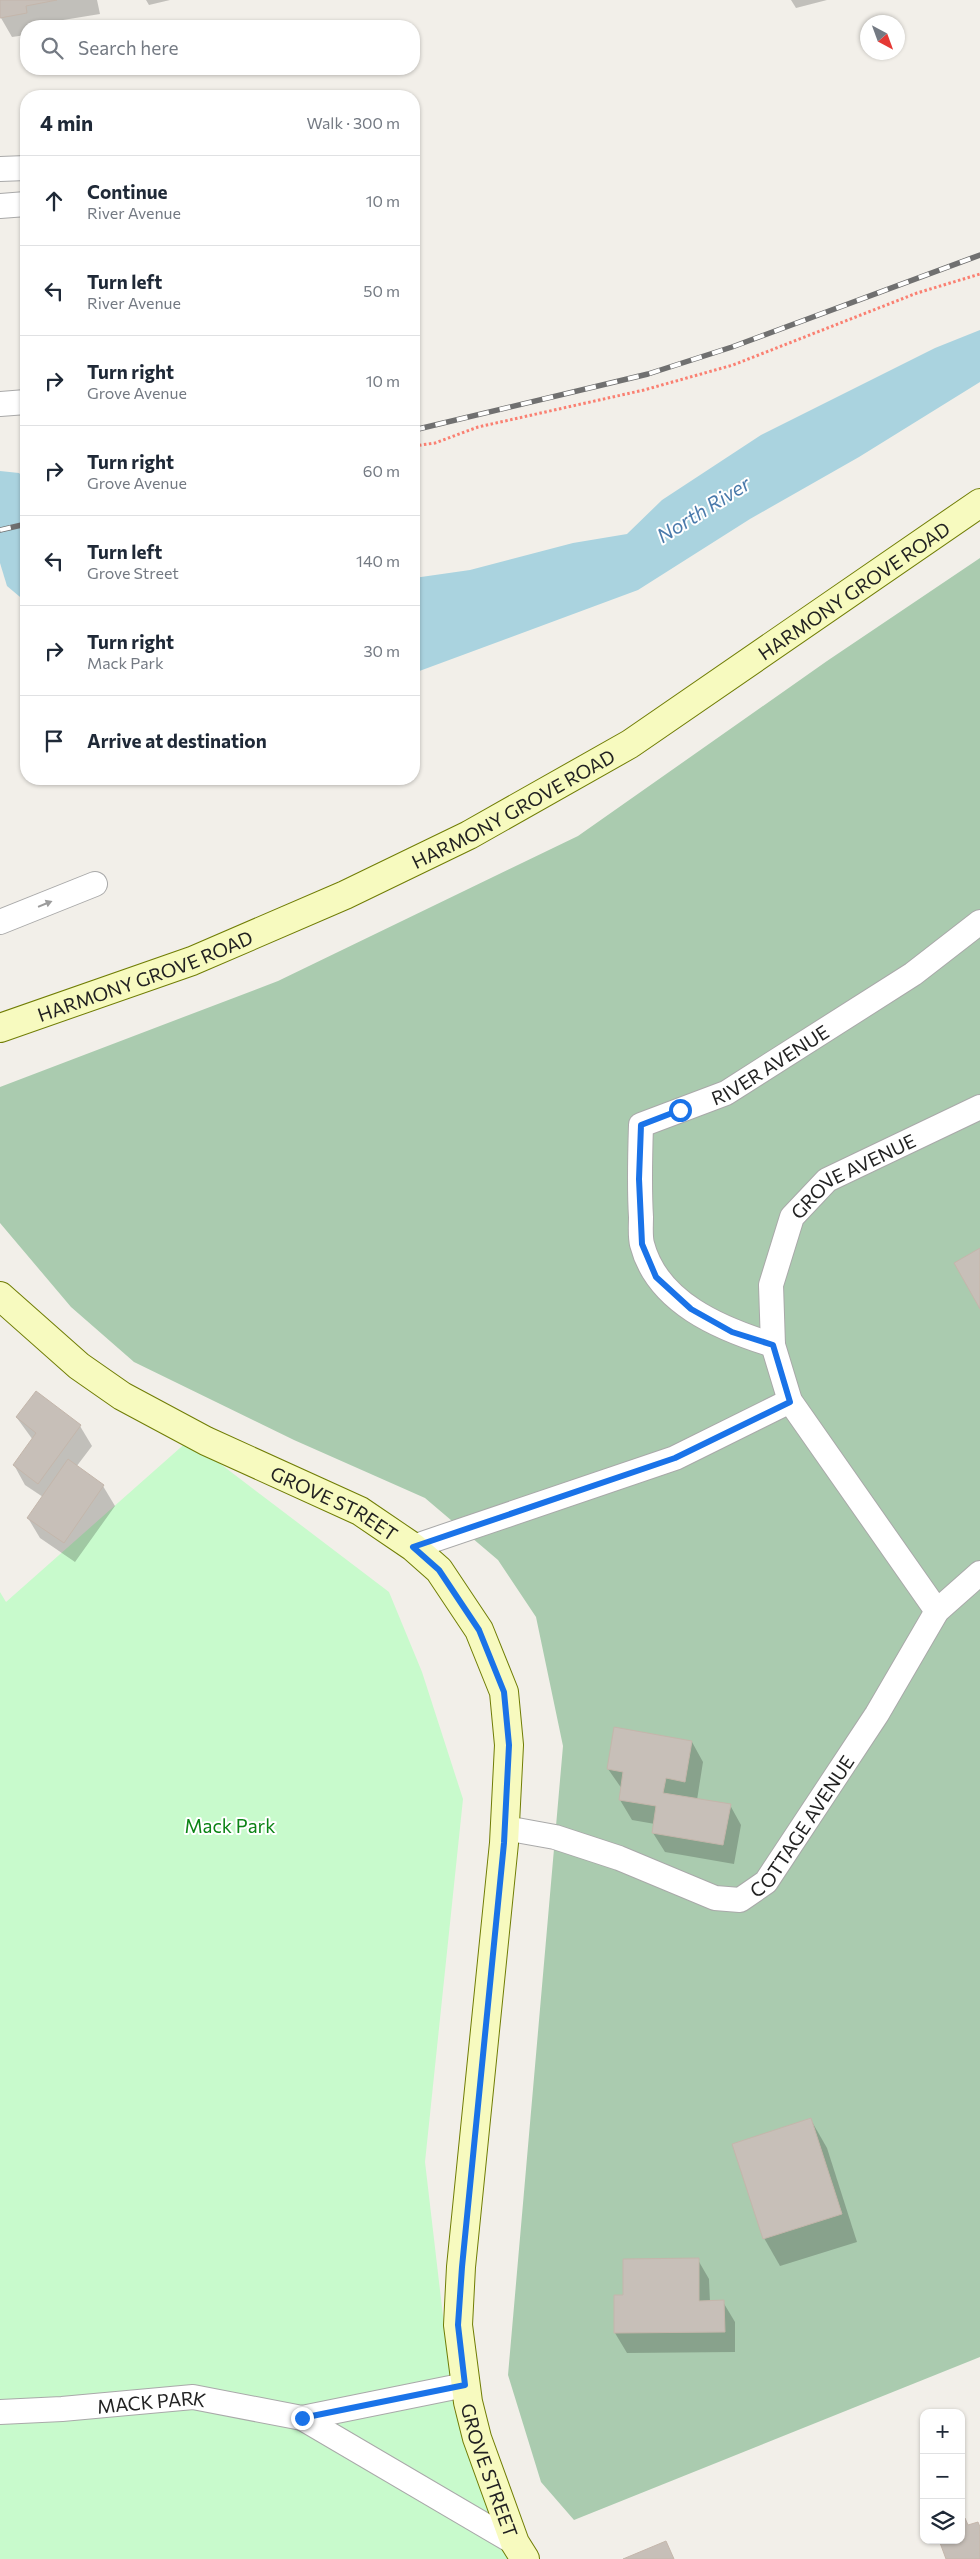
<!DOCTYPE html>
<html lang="en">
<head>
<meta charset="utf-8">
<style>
  body { margin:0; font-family:Commissioner,sans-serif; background:#f2f2f3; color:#1f2937 }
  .controls { position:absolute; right:15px; bottom:15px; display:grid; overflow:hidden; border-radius:10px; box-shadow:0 1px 4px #0004 }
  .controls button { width:45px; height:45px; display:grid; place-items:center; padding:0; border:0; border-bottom:1px solid #e0e1e3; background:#fff; color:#1f2937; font:25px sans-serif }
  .compass { position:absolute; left:860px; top:15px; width:45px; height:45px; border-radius:50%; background:#fff; box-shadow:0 1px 4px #0004; rotate:139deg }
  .stop { position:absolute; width:15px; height:15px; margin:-11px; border:4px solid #1a73e8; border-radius:50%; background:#fff }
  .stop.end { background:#1a73e8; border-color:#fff; box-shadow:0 1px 5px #0008 }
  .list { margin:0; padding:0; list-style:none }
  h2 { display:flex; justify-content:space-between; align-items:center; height:65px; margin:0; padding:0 20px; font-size:21px }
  h2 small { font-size:16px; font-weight:400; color:#747a83 }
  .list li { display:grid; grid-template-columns:32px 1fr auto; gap:15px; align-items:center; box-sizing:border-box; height:90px; padding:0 20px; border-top:1px solid #e0e1e3 }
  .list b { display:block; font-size:19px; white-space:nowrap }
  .list p { margin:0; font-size:16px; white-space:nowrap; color:#747a83 }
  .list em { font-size:16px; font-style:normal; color:#747a83 }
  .icon { flex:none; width:28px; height:28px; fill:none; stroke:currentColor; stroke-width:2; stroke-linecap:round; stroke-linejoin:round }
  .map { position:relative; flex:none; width:980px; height:2559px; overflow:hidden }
  .search { position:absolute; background:#fff; box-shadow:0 1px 4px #0004; left:20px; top:20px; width:400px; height:55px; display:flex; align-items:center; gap:12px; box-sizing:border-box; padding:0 18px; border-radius:20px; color:#747a83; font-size:19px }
  .panel { position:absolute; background:#fff; box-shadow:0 1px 4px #0004; left:20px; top:90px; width:400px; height:695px; border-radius:20px }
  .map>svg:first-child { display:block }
  .cemetery { fill:#aacbaf }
  .park { fill:#c8facc }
  .water { fill:#aad3df }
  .shadow { fill:#0003 }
  .building { fill:#c7bfb8; stroke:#c4b6ab }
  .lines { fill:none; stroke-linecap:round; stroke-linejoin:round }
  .lane-casing { stroke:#a9a9a9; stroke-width:26 }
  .secondary-casing { stroke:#707d05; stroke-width:30 }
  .path { stroke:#fa8072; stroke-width:3; stroke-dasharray:2.5 2.5; stroke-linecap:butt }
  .lane { stroke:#fff; stroke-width:24 }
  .secondary { stroke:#f7fabf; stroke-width:28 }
  .rail-casing { stroke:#707070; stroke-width:5.5 }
  .rail { stroke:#fff; stroke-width:4; stroke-dasharray:11; stroke-linecap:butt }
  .oneway { fill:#9c9c9c }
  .route { stroke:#1a73e8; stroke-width:6 }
  .labels { text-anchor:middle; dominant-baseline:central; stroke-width:4; stroke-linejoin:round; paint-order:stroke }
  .street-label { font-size:19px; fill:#222; stroke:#fff }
  .park-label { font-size:19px; fill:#0c8416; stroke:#fff }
  .water-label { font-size:20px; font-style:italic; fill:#4a7aab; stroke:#fff }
</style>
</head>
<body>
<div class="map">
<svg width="980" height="2559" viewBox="0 0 980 2559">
  <rect width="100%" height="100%" fill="#f2efe9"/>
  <polygon class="cemetery" points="980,558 980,2357 574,2520 541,2482 508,2375 563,1746 536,1617 498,1560 425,1498 294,1440 134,1362 71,1307 0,1223 0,1087 278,981 578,836 827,661"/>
  <polygon class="park" points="189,1440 389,1592 422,1672 463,1799 425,2162 454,2410 522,2559 0,2559 0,1592 6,1602"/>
  <g class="water">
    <polygon points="980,330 980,382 859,457 750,519 638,590 414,673 414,578 470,570 573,543 627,534 662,500 761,435 935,348"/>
    <polygon points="0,471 19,473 26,480 26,602 7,586 0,563"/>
  </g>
  <g class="shadow">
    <polygon points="0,0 97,0 100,14 26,26 26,35 12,37 1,18"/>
    <polygon points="146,0 170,0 149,5"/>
    <polygon points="791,0 827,0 796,8"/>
    <polygon points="17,1418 80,1426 92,1446 76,1467 103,1486 115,1506 75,1562 40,1538 28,1518 43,1497 25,1485 14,1465 33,1440"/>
    <polygon points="692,1742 703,1762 697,1800 730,1805 741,1825 734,1864 665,1852 653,1833 655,1824 632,1820 620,1800 622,1789 608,1769"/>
    <polygon points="811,2120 827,2148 857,2242 780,2266 764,2238"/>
    <polygon points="698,2260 709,2279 710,2302 723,2302 735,2322 735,2352 627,2353 615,2333 625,2297"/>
  </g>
  <g class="building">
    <polygon points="0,0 57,0 26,6 27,13 0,18"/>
    <polygon points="980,1248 980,1309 954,1263"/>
    <polygon points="36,1391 81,1425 38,1484 13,1465 36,1433 16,1417"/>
    <polygon points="68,1459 104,1485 64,1543 27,1518"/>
    <polygon points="614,1727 692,1741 685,1782 666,1778 663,1793 731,1804 723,1845 652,1833 656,1806 619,1800 623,1772 607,1769"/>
    <polygon points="811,2118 842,2214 763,2239 732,2144"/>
    <polygon points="699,2258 699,2301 724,2300 725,2332 614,2333 614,2295 623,2295 623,2259"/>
    <polygon points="965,2518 968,2525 978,2522 980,2527 980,2559 946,2559 939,2540 961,2540 961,2519"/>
    <polygon points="666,2541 674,2559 623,2559"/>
  </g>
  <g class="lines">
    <defs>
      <g id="lane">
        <polyline points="0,169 26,168"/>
        <polyline points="0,206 26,204"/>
        <polyline points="0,404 26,402"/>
        <polyline points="0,922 95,884"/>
        <path id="s1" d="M773 1345C721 1329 657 1303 642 1244 640 1236 641 1226 641 1217 639 1186 640 1156 641 1125L726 1093 913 974 980 922"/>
        <polyline points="413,1547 675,1458 790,1401"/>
        <path id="s2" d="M937 1611 790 1401 773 1345 771 1285 792 1217 827 1180 980 1107"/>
        <path id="s3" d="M505 1828 555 1837 619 1858 715 1898 740 1900 766 1882 877 1714 937 1611 980 1573"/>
        <path id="s4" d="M0 2412 62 2409 193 2397 302 2418 465 2385"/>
        <polyline points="302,2418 515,2543"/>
      </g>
      <g id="secondary">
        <path id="s5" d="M0 1028 192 961 345 895 469 835 630 744 980 503"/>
        <path id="s6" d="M0 1296 79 1366 122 1396 206 1441 360 1511 413 1547 439 1570 479 1630 504 1692 509 1745 504 1843 461 2267 458 2325 468 2402 477 2438 515 2543 525 2559"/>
      </g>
    </defs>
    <use href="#lane" class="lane-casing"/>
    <use href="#secondary" class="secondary-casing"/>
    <polyline class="path" points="414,446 435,443 478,427 644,390 733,365 917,293 980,274"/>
    <use href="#lane" class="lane"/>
    <use href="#secondary" class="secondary"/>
    <defs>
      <g id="rail">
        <polyline points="414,430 648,374 732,347 980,255"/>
        <polyline points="0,530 26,524"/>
      </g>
    </defs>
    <use href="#rail" class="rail-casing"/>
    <use href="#rail" class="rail"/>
  </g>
  <defs><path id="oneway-solid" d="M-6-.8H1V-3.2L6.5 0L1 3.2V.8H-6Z" transform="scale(1.25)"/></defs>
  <use class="oneway" href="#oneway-solid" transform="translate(45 904) rotate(-22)"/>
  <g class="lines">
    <polyline class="route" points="302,2418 465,2385 458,2325 462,2267 504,1843 509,1745 504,1692 479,1630 439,1570 413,1547 675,1458 790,1402 773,1345 732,1332 691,1309 656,1277 642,1244 639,1179 641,1125 680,1110"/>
  </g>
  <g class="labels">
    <g class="street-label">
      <text stroke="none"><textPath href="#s5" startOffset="964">HARMONY GROVE ROAD</textPath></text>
      <text stroke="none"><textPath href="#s5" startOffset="559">HARMONY GROVE ROAD</textPath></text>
      <text stroke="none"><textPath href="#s5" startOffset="154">HARMONY GROVE ROAD</textPath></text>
      <text stroke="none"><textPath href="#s1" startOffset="435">RIVER AVENUE</textPath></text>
      <text stroke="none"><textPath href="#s2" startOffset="521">GROVE AVENUE</textPath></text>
      <text stroke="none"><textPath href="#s6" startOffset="396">GROVE STREET</textPath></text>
      <text stroke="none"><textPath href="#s3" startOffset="345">COTTAGE AVENUE</textPath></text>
      <text stroke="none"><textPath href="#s4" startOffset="152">MACK PARK</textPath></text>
      <text stroke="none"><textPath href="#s6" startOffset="1445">GROVE STREET</textPath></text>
    </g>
    <g class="park-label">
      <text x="230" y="1825">Mack Park</text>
    </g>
    <g class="water-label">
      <text transform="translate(703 509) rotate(-32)">North River</text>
    </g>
  </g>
</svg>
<div class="controls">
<button>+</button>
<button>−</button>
<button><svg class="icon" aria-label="layers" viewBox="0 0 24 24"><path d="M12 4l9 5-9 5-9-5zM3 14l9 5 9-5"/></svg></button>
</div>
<svg class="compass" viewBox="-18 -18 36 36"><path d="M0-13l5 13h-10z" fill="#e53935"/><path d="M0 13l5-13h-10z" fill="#747a83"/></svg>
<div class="stop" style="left:680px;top:1110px"></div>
<div class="stop end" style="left:302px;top:2418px"></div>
<div class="search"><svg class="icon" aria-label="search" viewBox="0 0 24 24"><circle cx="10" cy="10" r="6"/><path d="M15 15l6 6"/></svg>Search here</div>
<section class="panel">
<h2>4 min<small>Walk · 300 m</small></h2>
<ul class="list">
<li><svg class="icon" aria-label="ahead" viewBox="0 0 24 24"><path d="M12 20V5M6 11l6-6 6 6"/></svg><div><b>Continue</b><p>River Avenue</p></div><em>10 m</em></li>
<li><svg class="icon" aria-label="left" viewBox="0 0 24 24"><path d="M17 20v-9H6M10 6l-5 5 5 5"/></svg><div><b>Turn left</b><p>River Avenue</p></div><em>50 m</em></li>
<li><svg class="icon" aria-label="right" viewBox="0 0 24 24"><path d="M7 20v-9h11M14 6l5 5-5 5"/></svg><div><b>Turn right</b><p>Grove Avenue</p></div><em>10 m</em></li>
<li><svg class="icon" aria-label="right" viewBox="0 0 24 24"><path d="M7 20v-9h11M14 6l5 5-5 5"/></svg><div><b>Turn right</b><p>Grove Avenue</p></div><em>60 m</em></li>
<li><svg class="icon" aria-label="left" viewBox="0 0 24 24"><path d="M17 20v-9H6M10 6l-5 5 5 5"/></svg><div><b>Turn left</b><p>Grove Street</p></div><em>140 m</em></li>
<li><svg class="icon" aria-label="right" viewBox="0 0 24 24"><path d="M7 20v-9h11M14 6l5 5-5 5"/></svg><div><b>Turn right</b><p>Mack Park</p></div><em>30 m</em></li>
<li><svg class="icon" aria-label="arrive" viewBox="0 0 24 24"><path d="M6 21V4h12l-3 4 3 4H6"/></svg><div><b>Arrive at destination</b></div></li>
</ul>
</section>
</div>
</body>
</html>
